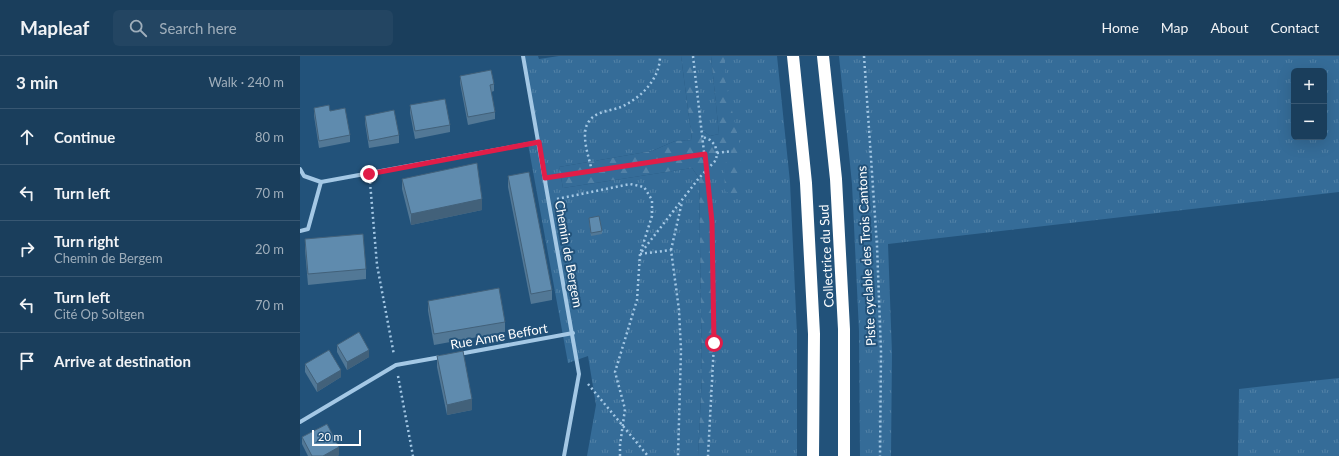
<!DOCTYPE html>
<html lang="en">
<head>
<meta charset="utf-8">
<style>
  body { margin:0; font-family:Lato,sans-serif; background:#234562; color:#f1f3f6 }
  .controls { position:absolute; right:12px; top:12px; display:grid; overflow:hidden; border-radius:6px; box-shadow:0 4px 16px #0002 }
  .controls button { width:36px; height:36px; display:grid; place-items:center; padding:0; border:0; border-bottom:1px solid #385772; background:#1a3e5c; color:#f1f3f6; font:20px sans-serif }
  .scale { position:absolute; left:12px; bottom:10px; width:49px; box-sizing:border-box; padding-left:4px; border:2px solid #fff; border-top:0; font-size:11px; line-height:14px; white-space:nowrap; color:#fff; -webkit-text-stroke:3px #22527a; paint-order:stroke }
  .stop { position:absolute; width:12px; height:12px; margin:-9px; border:3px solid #e11d48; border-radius:50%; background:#fff }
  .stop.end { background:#e11d48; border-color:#fff; box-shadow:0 1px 4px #0008 }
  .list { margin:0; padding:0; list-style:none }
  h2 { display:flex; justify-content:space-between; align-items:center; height:52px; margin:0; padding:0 16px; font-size:17px }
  h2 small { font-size:13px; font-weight:400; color:#9faebb }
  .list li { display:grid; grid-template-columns:26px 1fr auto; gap:12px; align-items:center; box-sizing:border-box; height:56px; padding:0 16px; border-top:1px solid #385772 }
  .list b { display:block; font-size:15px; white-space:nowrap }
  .list p { margin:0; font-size:13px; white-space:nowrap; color:#9faebb }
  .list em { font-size:13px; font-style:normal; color:#9faebb }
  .icon { flex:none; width:22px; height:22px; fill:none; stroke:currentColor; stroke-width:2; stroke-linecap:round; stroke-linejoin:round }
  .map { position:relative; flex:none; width:1039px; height:400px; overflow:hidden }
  header { display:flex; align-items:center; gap:24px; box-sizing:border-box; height:56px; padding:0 20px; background:#1a3e5c; border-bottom:1px solid #385772 }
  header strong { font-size:19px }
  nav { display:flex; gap:22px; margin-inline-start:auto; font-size:14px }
  .search { width:280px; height:36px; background:#234562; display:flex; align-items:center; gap:10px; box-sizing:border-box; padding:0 14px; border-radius:6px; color:#9faebb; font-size:15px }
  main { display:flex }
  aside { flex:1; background:#1a3e5c }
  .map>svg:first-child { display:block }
  .grass { fill:url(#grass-tufts); fill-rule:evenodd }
  .forest { fill:url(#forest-firs) }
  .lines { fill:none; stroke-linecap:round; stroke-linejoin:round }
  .path { stroke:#a4c8e5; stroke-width:2.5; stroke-dasharray:2 3; stroke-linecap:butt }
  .street { stroke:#a4c8e5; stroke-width:4 }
  .highway { stroke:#fff; stroke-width:12 }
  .wall { fill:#527896 }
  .shaded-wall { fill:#42617a }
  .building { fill:#5f8bae; stroke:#42617a }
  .route { stroke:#e11d48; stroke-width:5 }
  .labels { text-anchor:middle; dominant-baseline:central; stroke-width:4; stroke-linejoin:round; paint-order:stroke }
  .street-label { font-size:13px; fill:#fff; stroke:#22527a }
</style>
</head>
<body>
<header>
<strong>Mapleaf</strong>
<div class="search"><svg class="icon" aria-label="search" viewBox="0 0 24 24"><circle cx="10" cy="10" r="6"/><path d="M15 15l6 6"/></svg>Search here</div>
<nav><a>Home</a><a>Map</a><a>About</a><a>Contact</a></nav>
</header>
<main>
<aside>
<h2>3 min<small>Walk · 240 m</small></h2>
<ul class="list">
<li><svg class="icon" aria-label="ahead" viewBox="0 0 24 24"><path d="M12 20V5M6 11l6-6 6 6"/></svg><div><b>Continue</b></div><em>80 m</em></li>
<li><svg class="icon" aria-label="left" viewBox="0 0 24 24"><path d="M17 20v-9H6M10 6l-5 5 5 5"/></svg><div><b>Turn left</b></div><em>70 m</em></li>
<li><svg class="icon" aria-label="right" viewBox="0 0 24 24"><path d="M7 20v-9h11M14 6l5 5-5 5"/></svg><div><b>Turn right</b><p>Chemin de Bergem</p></div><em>20 m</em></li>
<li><svg class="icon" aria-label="left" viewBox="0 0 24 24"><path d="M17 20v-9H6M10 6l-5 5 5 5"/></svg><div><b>Turn left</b><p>Cité Op Soltgen</p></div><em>70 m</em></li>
<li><svg class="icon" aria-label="arrive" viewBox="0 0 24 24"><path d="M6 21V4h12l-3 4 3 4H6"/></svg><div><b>Arrive at destination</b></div></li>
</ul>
</aside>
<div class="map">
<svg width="1039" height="400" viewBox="0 0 1039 400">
  <defs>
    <pattern id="grass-tufts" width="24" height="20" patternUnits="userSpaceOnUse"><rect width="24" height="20" fill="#356c98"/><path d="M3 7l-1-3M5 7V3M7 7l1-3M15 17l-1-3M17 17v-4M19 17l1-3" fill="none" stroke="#5382a7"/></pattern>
    <pattern id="forest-firs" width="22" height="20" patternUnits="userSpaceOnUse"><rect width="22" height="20" fill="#356c98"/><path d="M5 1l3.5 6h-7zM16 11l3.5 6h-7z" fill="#5382a7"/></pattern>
  </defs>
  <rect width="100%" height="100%" fill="#22527a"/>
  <g class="grass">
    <polygon points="223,0 238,0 239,3 259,0 381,0 392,84 375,85 352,95 259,111 263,132 392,112 399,122 402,319 398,400 287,400 296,349 288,300 268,307 228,88 238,86"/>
    <polygon points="393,0 411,0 419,78 410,80 402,74"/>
    <path d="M425 0H477L490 126 497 278V400H408C414 304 417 209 406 113 418 107 413 101 420 94L427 95 435 140 425 23Z"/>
    <path d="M539 0H1039V136L588 188 592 297 591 400H560L559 275 552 128ZM994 15H1024V81H994Z"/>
    <polygon points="1039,322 1039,400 938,400 939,333"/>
  </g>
  <path class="forest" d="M381 0H393L402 74 410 80 419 78 411 0H425V23L440 90 441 133 435 140 425 135 424 111 427 104V95L420 94C413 101 418 107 406 114 417 209 414 304 408 400H398L402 319 399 122 392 112 263 132 259 111 352 95 375 85 392 84Z"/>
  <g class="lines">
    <g class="path">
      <polyline points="393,0 412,166 414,287 408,400"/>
      <polyline points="564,0 577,190 581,296 580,400"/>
      <polyline points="417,97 432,95"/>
      <path d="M292 115C289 101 279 76 290 64 297 55 311 55 321 51 341 42 360 23 360 0"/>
      <polyline points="253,121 405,98"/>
      <polyline points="70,126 77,209 94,299"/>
      <polyline points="257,143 330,128 344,131 352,144 352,160 340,198 371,194 379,254 381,294 378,400"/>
      <polyline points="371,194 382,146"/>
      <polyline points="98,320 113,400"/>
      <polyline points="288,328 348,400"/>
      <polyline points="320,400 320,389 325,353 315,316 337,244 340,198 399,122 416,104 417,97 415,89 410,84 403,81"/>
    </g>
    <g class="street">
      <polyline points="223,0 279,318 264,400"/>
      <polyline points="0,113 4,120 21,126 239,86"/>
      <polyline points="0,175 8,173 21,126"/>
      <polyline points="159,298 273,277"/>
      <polyline points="0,366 96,309 141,301"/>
    </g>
    <g class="highway">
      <polyline points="493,0 506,127 514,278 513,400"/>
      <polyline points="523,0 536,123 544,273 544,400"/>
    </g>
  </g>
  <g class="wall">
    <polygon points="160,20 194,28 194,35 191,36 195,56 195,63 168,69 160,27"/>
    <polygon points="110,49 150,69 150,76 115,83 110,57"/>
    <polygon points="14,52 30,55 50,79 50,86 19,92 14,60"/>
    <polygon points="65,60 99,79 99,87 69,92 65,67"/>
    <polygon points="208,120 252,234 252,244 231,248 208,131"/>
    <polygon points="102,123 182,154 111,169 102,133"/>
    <polygon points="289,162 302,175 302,178 291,180 289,166"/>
    <polygon points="5,183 66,213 66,223 8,229 5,194"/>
    <polygon points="128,245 205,266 205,276 134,289 128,255"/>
    <polygon points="37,289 69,301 47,314 37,296"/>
    <polygon points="137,300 172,354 147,359 137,311"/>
    <polygon points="5,308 41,321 17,336 5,316"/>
    <polygon points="2,381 39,399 37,400 8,400 2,388"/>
  </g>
  <g class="shaded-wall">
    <polygon points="182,143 182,154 111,169 111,158"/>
    <polygon points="69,294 69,301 47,314 47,306"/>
    <polygon points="41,314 41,321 17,336 17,328"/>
    <polygon points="172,343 172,354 147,359 147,349"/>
    <polygon points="39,391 39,399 37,400 23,400"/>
  </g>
  <g class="building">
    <polygon points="191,14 194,28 190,29 195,56 168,61 160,20"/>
    <polygon points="145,43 150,69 115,75 110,49"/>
    <polygon points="29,49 30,55 45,52 50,79 19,85 14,52"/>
    <polygon points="94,54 99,79 69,85 65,60"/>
    <polygon points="177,107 182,143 111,158 102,123"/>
    <polygon points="229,116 252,234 231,238 208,120"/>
    <polygon points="299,160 302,175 291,177 289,162"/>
    <polygon points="63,178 66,213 8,218 5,183"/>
    <polygon points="199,232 205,266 134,278 128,245"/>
    <polygon points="59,276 69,294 47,306 37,289"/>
    <polygon points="29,294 41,314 17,328 5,308"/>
    <polygon points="163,295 172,343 147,349 137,300"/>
    <polygon points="27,368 39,391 23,400 12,400 2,381"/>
  </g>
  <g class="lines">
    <polyline class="route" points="69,118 239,86 245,122 405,98 412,166 414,287"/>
  </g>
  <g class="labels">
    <g class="street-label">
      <text transform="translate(269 198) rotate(80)">Chemin de Bergem</text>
      <text transform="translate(526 200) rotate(-93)">Collectrice du Sud</text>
      <text transform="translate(566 200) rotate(-93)">Piste cyclable des Trois Cantons</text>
      <text transform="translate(199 280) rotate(-10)">Rue Anne Beffort</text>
    </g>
  </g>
</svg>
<div class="controls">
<button>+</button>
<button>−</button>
</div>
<div class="scale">20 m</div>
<div class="stop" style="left:414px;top:287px"></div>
<div class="stop end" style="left:69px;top:118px"></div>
</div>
</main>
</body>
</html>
